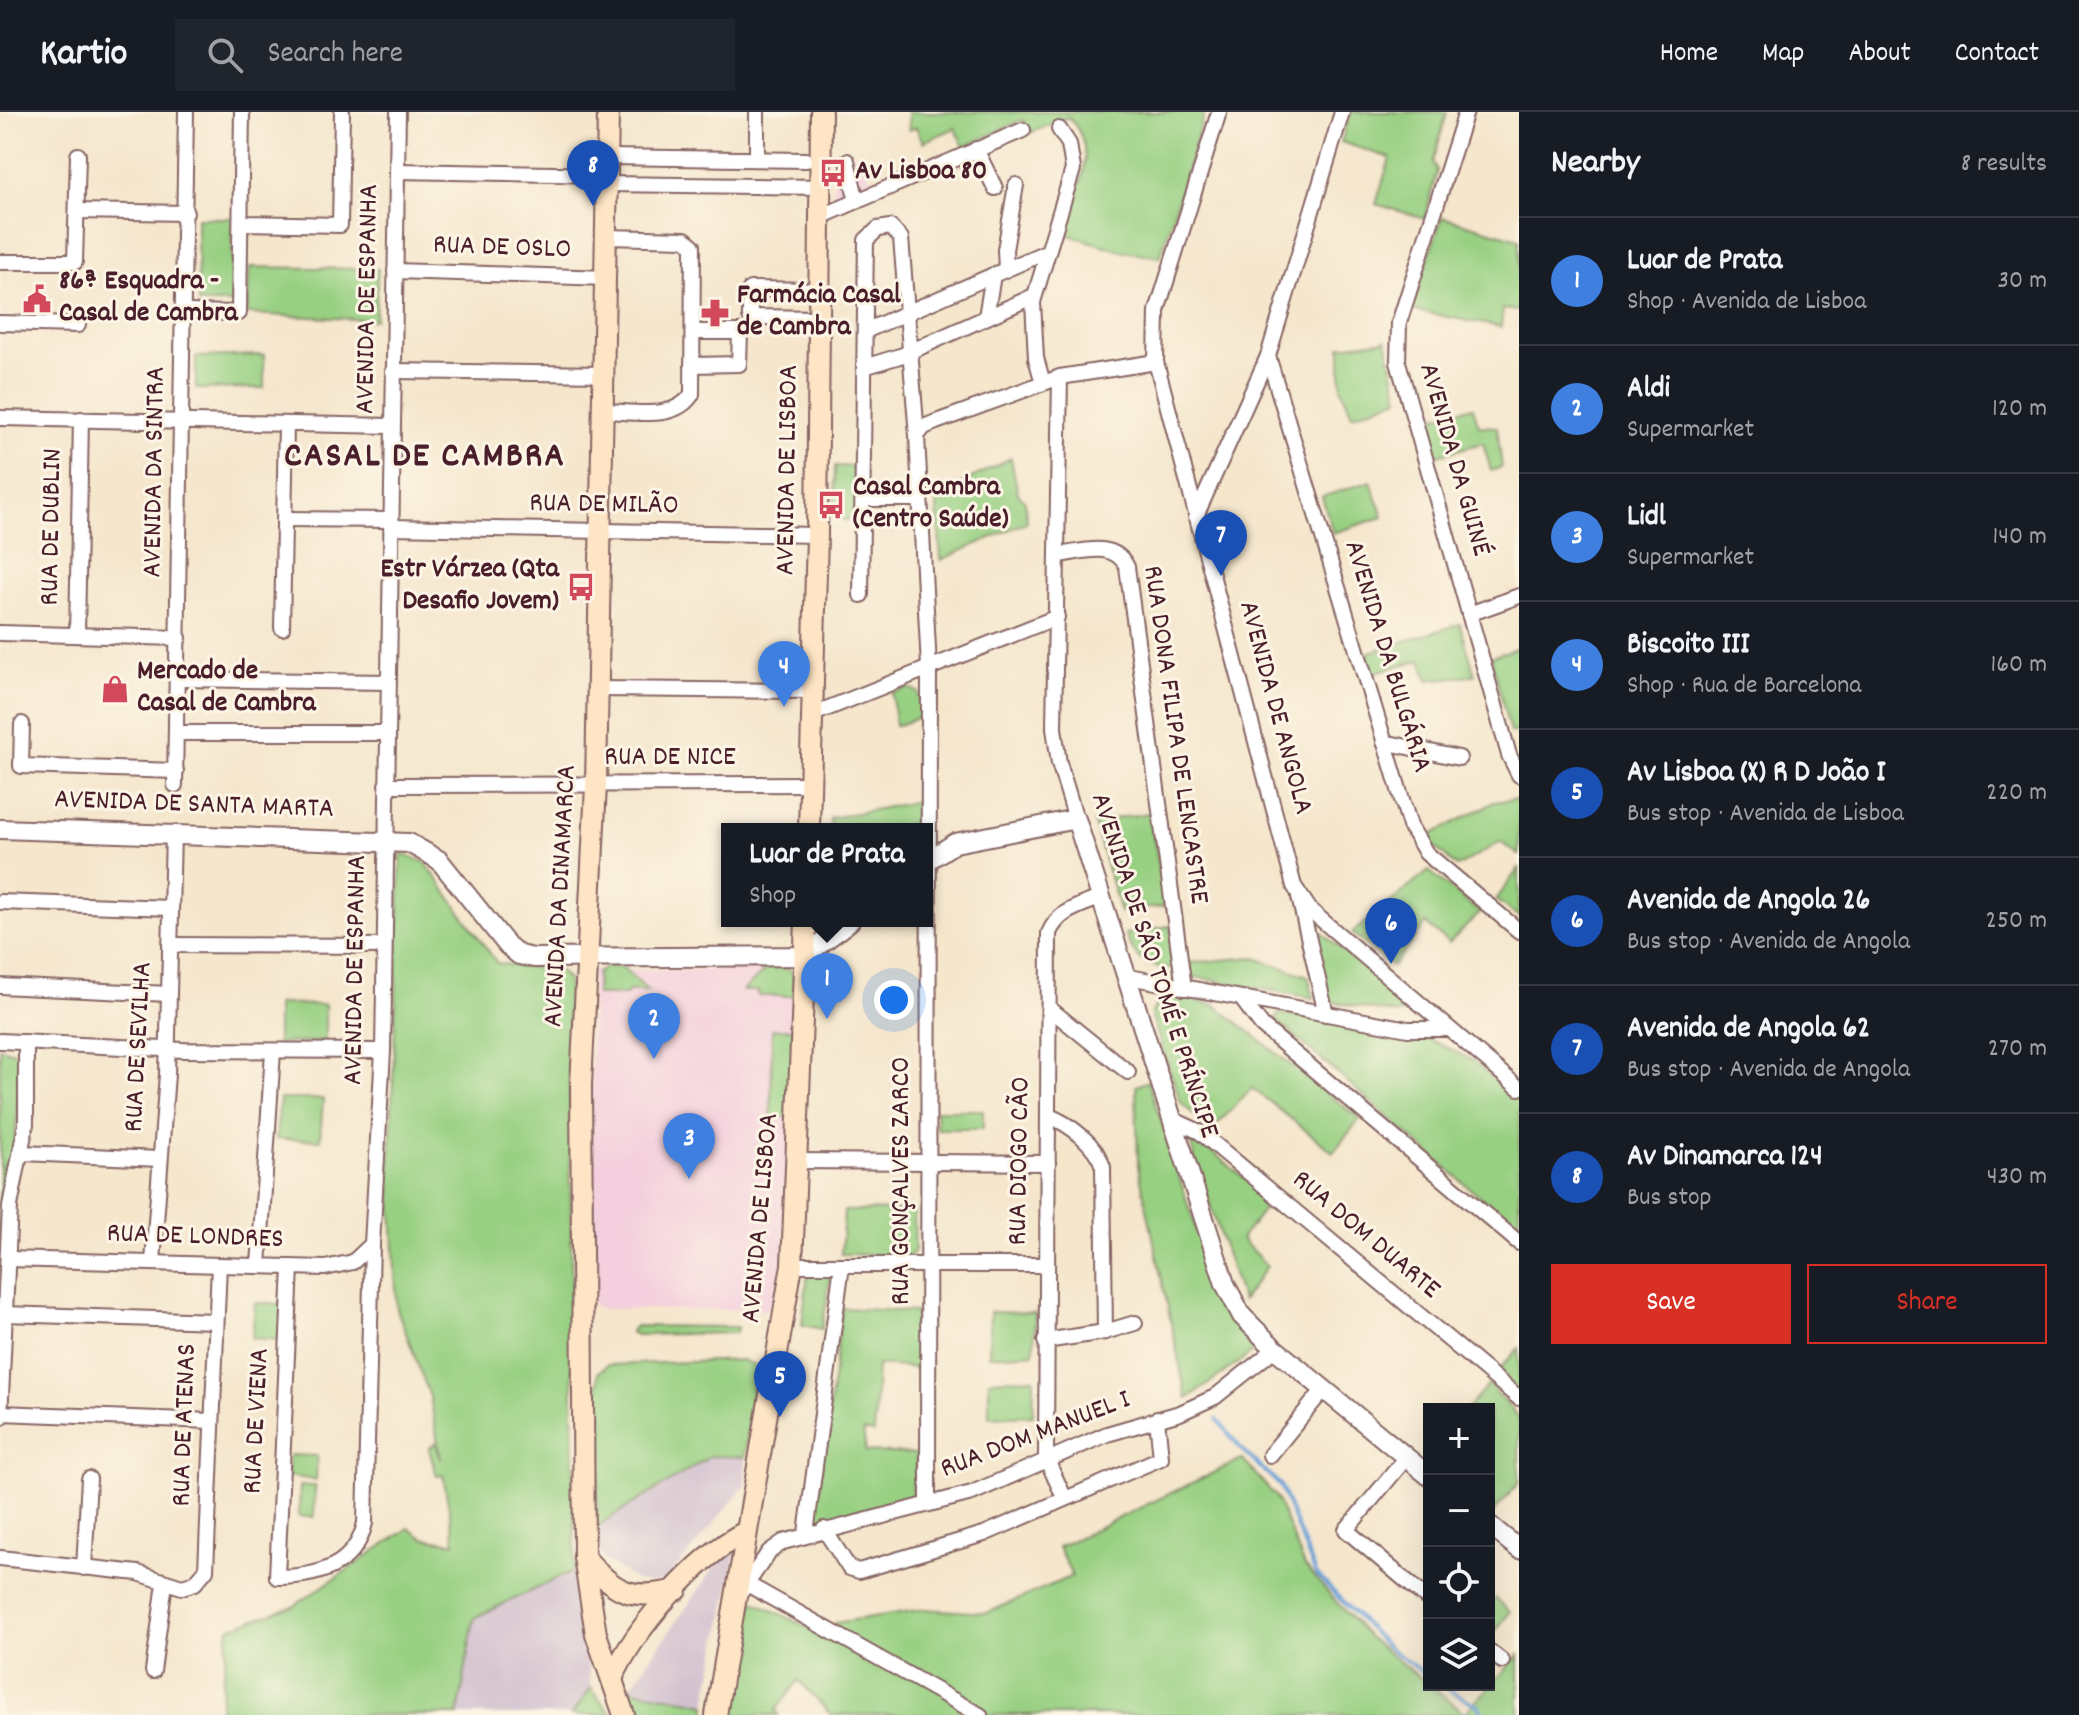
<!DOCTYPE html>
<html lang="en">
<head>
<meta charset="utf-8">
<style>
  body { margin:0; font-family:Dekko,sans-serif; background:#20242c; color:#f1f3f6 }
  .controls { position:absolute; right:24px; bottom:24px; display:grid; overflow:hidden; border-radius:0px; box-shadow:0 8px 32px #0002 }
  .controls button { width:72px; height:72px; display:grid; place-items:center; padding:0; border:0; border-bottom:2px solid #363941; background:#171b24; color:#f1f3f6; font:40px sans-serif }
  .you { position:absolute; left:894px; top:888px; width:28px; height:28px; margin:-20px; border:6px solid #fff; border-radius:50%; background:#1a73e8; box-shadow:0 0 0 12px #1a73e833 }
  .badge { display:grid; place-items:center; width:52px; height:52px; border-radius:50%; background:#d93025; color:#fff; font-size:26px; font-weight:700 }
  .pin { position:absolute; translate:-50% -66px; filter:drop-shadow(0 2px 4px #0008) }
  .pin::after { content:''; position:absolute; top:42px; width:28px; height:24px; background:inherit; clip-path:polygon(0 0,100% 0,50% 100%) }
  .popup { position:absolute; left:721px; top:711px; width:212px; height:104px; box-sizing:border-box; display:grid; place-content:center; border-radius:0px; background:#171b24; filter:drop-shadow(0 2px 6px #0005); font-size:26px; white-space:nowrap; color:#9ea1a6 }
  .popup b { font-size:30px; color:#f1f3f6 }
  .popup::after { content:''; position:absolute; left:50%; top:100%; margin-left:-16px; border:16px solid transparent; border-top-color:#171b24 }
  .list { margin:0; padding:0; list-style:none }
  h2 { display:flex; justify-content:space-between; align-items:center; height:104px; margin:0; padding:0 32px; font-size:34px }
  h2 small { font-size:26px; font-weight:400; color:#9ea1a6 }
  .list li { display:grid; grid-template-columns:52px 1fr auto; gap:24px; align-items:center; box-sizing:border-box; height:128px; padding:0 32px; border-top:2px solid #363941 }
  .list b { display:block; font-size:30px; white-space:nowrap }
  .list p { margin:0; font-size:26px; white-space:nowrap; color:#9ea1a6 }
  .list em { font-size:26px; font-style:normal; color:#9ea1a6 }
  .actions { display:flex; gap:16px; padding:24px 32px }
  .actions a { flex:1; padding:18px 0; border:2px solid #d93025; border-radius:0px; text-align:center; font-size:28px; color:#d93025 }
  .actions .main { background:#d93025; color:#fff }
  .icon { flex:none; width:44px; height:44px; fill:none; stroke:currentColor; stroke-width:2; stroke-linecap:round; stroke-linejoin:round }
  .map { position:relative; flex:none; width:1519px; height:1603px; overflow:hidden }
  header { display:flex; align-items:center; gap:48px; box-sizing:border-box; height:112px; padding:0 40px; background:#171b24; border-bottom:2px solid #363941 }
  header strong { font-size:38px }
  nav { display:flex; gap:44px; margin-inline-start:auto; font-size:28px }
  .search { width:560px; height:72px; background:#20242c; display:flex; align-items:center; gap:20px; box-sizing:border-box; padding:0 28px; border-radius:0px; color:#9ea1a6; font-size:30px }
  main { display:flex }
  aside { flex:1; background:#171b24 }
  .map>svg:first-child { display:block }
  .built { fill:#f4cfdd }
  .industrial { fill:#d0bdcd }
  .green { fill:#98d082; stroke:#717856; stroke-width:2 }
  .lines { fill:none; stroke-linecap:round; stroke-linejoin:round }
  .stream { stroke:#6aa1d8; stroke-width:4 }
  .minor-casing { stroke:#866563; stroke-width:18 }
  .tertiary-casing { stroke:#866563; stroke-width:22 }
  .secondary-casing { stroke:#866563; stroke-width:24 }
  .minor { stroke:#fff; stroke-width:14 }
  .tertiary { stroke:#fff; stroke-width:18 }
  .secondary { stroke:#fee5c5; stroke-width:20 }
  .labels { text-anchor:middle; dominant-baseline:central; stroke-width:6; stroke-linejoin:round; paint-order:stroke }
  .poi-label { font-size:28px; font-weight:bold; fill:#4a1f2b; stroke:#fcf5e5; text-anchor:start }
  .street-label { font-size:28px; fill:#4a1f2b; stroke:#fcf5e5 }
  .district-label { font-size:36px; font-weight:bold; letter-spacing:2px; fill:#4a1f2b; stroke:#fcf5e5 }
</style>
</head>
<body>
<header>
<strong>Kartio</strong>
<div class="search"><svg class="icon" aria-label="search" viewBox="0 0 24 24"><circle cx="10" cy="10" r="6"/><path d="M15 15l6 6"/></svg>Search here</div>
<nav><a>Home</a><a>Map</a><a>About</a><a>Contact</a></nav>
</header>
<main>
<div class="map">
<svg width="1519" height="1603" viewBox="0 0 1519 1603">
  <rect width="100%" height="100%" fill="#fcf5e5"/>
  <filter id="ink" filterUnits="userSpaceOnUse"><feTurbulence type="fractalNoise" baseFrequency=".0125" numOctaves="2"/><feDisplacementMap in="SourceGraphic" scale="16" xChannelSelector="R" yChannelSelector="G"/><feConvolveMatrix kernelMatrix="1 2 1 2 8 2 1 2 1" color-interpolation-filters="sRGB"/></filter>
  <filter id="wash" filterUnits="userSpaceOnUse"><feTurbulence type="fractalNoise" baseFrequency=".006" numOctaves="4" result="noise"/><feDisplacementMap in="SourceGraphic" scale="32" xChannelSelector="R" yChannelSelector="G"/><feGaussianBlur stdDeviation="1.8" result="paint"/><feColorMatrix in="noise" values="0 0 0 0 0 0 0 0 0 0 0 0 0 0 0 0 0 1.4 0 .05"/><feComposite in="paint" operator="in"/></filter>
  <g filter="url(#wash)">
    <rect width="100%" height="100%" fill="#f5e6cc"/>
    <g class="built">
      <polygon points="857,41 874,74 834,92 834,50"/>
      <polygon points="791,857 797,864 794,1009 779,1191 771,1198 602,1197 594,1193 589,1181 592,858"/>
    </g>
    <g class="industrial">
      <polygon points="711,1344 745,1345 746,1372 667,1468 653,1471 636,1469 604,1447 597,1433 597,1414"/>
      <polygon points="727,1438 736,1441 706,1592 629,1577"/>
      <polygon points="575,1458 591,1576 572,1603 458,1603 474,1506"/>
    </g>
    <g class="green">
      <path d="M908 0H1205L1160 145 1118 138 1063 121C1076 83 1102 38 1068 5L1030 21 1023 8 964 35 955 16 923 30 916 15 909 18Z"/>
      <polygon points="1351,0 1447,0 1433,51 1437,59 1425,107 1376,92 1390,46 1341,30"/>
      <polygon points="1442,105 1519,127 1519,194 1517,199 1503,197 1501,215 1411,198"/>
      <polygon points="197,106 232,106 233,191 198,191"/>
      <polygon points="250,155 378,157 375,208 247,202"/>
      <polygon points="1386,228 1399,286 1352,303 1341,275 1341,234"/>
      <polygon points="264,243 264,276 196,277 196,245"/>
      <polygon points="1473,295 1479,314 1497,315 1502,355 1491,359 1483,331 1434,344 1423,307"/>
      <polygon points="1011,346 1018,382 1025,389 1027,410 941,448 936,384"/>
      <polygon points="835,354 859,355 857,408 834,407"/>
      <polygon points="1371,369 1383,405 1333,421 1322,385"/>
      <polygon points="1460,512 1475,563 1428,568 1421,548 1371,561 1367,541"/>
      <polygon points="1519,535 1519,612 1516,620 1510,620 1491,545"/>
      <polygon points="909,576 918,580 923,604 895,614 892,581"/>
      <polygon points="1514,687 1519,691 1519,743 1500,730 1457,755 1425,726 1494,690"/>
      <polygon points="915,690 916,717 830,717 830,706"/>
      <polygon points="1149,701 1166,794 1120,800 1094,710"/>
      <polygon points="401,742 425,750 497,851 560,859 568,868 575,1458 474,1506 458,1603 219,1603 229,1516 294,1494 409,1416 423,1426 455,1431 443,1363 437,1364 429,1337 435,1330 441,1348 430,1285 397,1197 390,1054"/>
      <polygon points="1519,756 1519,805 1496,788"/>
      <polygon points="1429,759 1480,801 1449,831 1426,812 1393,854 1352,821"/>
      <polygon points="1311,812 1408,892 1406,900 1397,902 1327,889"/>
      <path d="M1170 814 1175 857C1147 855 1135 850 1125 822Z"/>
      <polygon points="1252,845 1308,864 1314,886 1190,864 1190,851"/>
      <polygon points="607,855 622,855 648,879 628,879 627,883 596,883 597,861"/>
      <polygon points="768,855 787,856 793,861 794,884 758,884 758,879 743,879"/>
      <polygon points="1171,883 1215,893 1360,1007 1333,1040 1252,976 1211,1019 1181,991 1151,903 1159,885"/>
      <polygon points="277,892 325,893 325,930 277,931"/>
      <polygon points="1279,901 1431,928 1472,948 1519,990 1519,1119 1275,907"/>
      <polygon points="772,917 793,917 791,1005 771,1005"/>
      <path d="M0 936 18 941C23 1014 3 1084 0 1156Z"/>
      <polygon points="1148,969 1216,1179 1226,1196 1261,1234 1187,1287 1138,1054 1136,974"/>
      <polygon points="280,987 323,987 320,1028 276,1027"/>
      <polygon points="936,998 983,998 983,1017 937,1017"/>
      <polygon points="1200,1030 1271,1088 1241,1127 1267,1154 1242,1189 1193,1041 1192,1033"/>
      <polygon points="914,1098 915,1138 911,1144 841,1142 844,1099"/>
      <polygon points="808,1160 831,1161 822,1217 802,1213"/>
      <polygon points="255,1191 283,1192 282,1228 252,1226"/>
      <polygon points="842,1196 915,1200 918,1256 877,1253 874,1321 863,1319 866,1340 917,1342 912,1387 815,1408"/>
      <polygon points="990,1200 1035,1201 1034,1241 989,1244"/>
      <polygon points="635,1214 737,1215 736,1221 636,1223 630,1220"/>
      <polygon points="1519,1236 1519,1278 1497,1260"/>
      <polygon points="743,1248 755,1254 745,1345 711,1344 597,1414 598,1261 607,1253"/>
      <polygon points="1034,1266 1033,1303 989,1305 989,1268"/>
      <polygon points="1489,1272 1519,1306 1519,1371 1492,1402 1489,1297 1467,1297"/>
      <polygon points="289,1343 317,1344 316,1368 288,1364"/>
      <polygon points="1242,1347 1276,1385 1305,1455 1368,1525 1465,1601 1519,1543 1519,1603 831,1603 799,1568 776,1598 779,1603 728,1603 739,1532 754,1489 827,1525 835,1511 924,1497 987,1501 1072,1464 1058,1435"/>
      <polygon points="300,1374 315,1374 314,1405 299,1405"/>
      <polygon points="1496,1486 1510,1500 1489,1527 1489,1494"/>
      <polygon points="591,1576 612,1603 572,1603"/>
      <polygon points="629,1577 706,1592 706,1603 635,1603"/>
    </g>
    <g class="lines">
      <g class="stream">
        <polyline points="1217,1307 1242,1338 1280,1373 1316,1462 1386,1534 1429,1565"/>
        <polyline points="1440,1573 1479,1594 1483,1603"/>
      </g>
    </g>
  </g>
  <g filter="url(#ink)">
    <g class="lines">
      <defs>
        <g id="minor">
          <polyline points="1219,0 1157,199 1156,250 1294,774 1310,798 1519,976"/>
          <polyline points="1466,0 1399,211 1398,250 1509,643 1519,663"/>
          <polyline points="976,37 995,76"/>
          <polyline points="608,45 806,48"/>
          <polyline points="757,47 757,0"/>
          <polyline points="847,49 857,89"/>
          <polyline points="397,59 608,63"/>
          <polyline points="607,72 820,75"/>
          <polyline points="77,99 186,101"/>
          <polyline points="820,105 1023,18"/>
          <polyline points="241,111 340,113 342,0"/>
          <polyline points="0,150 75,150 78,43"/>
          <polyline points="1006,157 1005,138 1016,73"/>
          <polyline points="395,159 607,166"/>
          <polyline points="185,200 239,201 242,0"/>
          <polyline points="986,205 993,163"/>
          <polyline points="819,206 750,205 750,177 819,178"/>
          <polyline points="0,211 78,213"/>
          <polyline points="865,219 1046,140"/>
          <polyline points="1268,244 1410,714 1426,741 1519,819"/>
          <polyline points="692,253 739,252 740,220 693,220"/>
          <polyline points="864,255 903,243 1034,184"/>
          <polyline points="393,259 604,262"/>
          <polyline points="1060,265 1054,616 1059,651 1076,707"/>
          <polyline points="1043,271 1036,246 1033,190 1073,57 1069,32 1059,17"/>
          <path d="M603 299C632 299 675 310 692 282L693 134 685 127 607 125"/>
          <polyline points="0,306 392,314"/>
          <polyline points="863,387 920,387"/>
          <polyline points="1196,404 1268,244 1342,0"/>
          <polyline points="284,407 391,408"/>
          <polyline points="391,415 817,423"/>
          <path d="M1058 443C1083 440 1114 428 1127 455L1184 876"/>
          <polyline points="861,483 866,128 878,117 890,115 901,126 917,324"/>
          <polyline points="1469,502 1519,484"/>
          <polyline points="282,516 286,312"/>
          <polyline points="0,521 179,526"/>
          <polyline points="77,523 81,307"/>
          <polyline points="178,567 388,570"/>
          <polyline points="598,577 813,579"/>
          <polyline points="811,603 1057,505"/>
          <polyline points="22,612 21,654 176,659"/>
          <polyline points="176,621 387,621"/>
          <polyline points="1384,630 1459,646"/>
          <polyline points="175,673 186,0"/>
          <polyline points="386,673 810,672"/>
          <polyline points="1299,785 1326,902"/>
          <polyline points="0,790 171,796"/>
          <polyline points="170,833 384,834"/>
          <polyline points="1129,865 1408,917 1449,917"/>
          <polyline points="0,874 169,882"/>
          <polyline points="1241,886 1262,914 1519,1131"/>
          <polyline points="1049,896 1128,960"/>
          <polyline points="0,929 183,938 383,939"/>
          <polyline points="1174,1008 1200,1020 1519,1286"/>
          <polyline points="22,1041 160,1047"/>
          <polyline points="799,1049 1048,1051"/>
          <polyline points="8,1147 325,1156 353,1150 372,1132"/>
          <polyline points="153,1150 167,962 173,721"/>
          <polyline points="792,1153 1045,1153"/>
          <polyline points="259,1154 273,939"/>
          <path d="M291 1155 277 1465C317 1465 355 1455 365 1411L372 1132 383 939 398 0"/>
          <polyline points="5,1202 216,1209"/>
          <polyline points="1105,1220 1135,1211"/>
          <path d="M1045 1229 1105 1220 1103 1055C1097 1033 1070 1012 1049 1004"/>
          <polyline points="0,1301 212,1309"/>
          <polyline points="0,1306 10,1094 26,1012 26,930"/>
          <polyline points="1270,1343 1324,1277"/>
          <polyline points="1406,1346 1346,1418 1429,1488"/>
          <path d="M1065 1387 1046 1346 1049 821C1059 798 1080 794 1102 785"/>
          <polyline points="928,1392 929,556 917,324 924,315 936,310 1060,265 1156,250"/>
          <polyline points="824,1417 849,1456 859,1459 984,1422 1161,1346 1157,1307"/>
          <polyline points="806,1421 842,1153"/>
          <polyline points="0,1446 138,1461 182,1475 195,1471 206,1458 219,1153"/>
          <polyline points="84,1456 89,1367"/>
          <polyline points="747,1472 980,1603"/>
          <polyline points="739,1483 769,1440 783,1430 972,1381 1107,1322 1180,1301 1215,1285 1275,1237"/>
          <polyline points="1489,1539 1502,1549"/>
          <polyline points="153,1559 165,1471"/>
        </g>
        <g id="tertiary">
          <polyline points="0,717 409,731 439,748 507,833 519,843 534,846 805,844 850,809"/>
          <polyline points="927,749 955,731 1076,707 1225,1172 1242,1204 1275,1237 1429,1364"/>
          <polyline points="1489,1413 1519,1437"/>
        </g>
        <g id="secondary">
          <polyline points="608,0 596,673 581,973 584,1445 596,1522 624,1603"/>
          <polyline points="809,717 817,423 821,0"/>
          <path d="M584 1445C616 1480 628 1489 677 1478"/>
          <path d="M612 1567C635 1516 695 1446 745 1420"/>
          <polyline points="716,1603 792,1153 806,809"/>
        </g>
      </defs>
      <use href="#minor" class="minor-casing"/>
      <use href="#tertiary" class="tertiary-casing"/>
      <use href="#secondary" class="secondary-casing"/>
      <use href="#minor" class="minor"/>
      <use href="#tertiary" class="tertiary"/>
      <use href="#secondary" class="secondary"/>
    </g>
  </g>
  <defs>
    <symbol id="bus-bare" viewBox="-9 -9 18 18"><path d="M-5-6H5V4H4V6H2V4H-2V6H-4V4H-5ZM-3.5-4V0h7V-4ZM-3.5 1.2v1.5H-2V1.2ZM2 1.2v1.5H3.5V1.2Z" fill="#d1495b" stroke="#fcf5e5" stroke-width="2.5" paint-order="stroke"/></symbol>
    <symbol id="civic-bare" viewBox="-9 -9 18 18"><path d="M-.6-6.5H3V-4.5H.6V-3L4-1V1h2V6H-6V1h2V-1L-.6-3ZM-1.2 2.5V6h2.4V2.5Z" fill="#d1495b" stroke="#fcf5e5" stroke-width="2.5" paint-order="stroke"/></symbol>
    <symbol id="pharmacy-bare" viewBox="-9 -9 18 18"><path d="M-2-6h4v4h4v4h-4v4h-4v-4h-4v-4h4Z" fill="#d1495b" stroke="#fcf5e5" stroke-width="2.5" paint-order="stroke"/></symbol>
    <symbol id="shop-bare" viewBox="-9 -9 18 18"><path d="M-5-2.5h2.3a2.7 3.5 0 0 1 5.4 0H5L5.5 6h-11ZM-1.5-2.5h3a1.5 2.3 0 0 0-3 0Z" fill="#d1495b" stroke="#fcf5e5" stroke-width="2.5" paint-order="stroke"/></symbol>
  </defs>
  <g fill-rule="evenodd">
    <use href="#bus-bare" x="813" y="41" width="40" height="40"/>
    <use href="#civic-bare" x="17" y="167" width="40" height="40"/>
    <use href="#pharmacy-bare" x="695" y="181" width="40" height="40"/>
    <use href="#bus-bare" x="811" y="373" width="40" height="40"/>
    <use href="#bus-bare" x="561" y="455" width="40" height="40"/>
    <use href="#shop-bare" x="95" y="557" width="40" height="40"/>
  </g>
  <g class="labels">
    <g class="poi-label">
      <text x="855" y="61">Av Lisboa 80</text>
      <text x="59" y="171">86ª Esquadra -<tspan x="59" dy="32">Casal de Cambra</tspan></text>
      <text x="737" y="185">Farmácia Casal<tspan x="737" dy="32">de Cambra</tspan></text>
      <text x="853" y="377">Casal Cambra<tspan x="853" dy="32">(Centro Saúde)</tspan></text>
      <text x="559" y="459" text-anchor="end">Estr Várzea (Qta<tspan x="559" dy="32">Desafio Jovem)</tspan></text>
      <text x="137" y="561">Mercado de<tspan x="137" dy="32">Casal de Cambra</tspan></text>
    </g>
    <g class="street-label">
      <text transform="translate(502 137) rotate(2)">RUA DE OSLO</text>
      <text transform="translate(369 187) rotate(-89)">AVENIDA DE ESPANHA</text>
      <text transform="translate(1453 348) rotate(74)">AVENIDA DA GUINÉ</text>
      <text transform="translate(789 358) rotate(-89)">AVENIDA DE LISBOA</text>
      <text transform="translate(156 360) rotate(-89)">AVENIDA DA SINTRA</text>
      <text transform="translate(604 394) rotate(1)">RUA DE MILÃO</text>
      <text transform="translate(53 415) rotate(-89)">RUA DE DUBLIN</text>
      <text transform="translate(1386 545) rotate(73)">AVENIDA DA BULGÁRIA</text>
      <text transform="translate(1274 596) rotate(75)">AVENIDA DE ANGOLA</text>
      <text transform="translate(1174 623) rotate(82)">RUA DONA FILIPA DE LENCASTRE</text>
      <text x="670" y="647">RUA DE NICE</text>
      <text transform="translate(194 694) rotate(2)">AVENIDA DE SANTA MARTA</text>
      <text transform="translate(562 784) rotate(-87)">AVENIDA DA DINAMARCA</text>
      <text transform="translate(1153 854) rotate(72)">AVENIDA DE SÃO TOMÉ E PRÍNCIPE</text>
      <text transform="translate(357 858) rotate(-89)">AVENIDA DE ESPANHA</text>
      <text transform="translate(140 935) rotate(-87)">RUA DE SEVILHA</text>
      <text transform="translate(1021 1049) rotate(-89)">RUA DIOGO CÃO</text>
      <text transform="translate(903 1069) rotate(-90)">RUA GONÇALVES ZARCO</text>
      <text transform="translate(762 1106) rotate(-85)">AVENIDA DE LISBOA</text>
      <text transform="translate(1365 1124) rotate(40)">RUA DOM DUARTE</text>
      <text transform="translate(195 1126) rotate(2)">RUA DE LONDRES</text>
      <text transform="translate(258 1309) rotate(-87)">RUA DE VIENA</text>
      <text transform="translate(186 1313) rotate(-88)">RUA DE ATENAS</text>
      <text transform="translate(1036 1324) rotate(-21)">RUA DOM MANUEL I</text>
    </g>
    <g class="district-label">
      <text x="425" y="346">CASAL DE CAMBRA</text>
    </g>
  </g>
</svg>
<div class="controls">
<button>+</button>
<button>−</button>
<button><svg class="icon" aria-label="locate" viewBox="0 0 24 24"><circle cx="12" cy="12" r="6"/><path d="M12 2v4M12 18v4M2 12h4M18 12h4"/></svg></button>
<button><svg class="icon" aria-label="layers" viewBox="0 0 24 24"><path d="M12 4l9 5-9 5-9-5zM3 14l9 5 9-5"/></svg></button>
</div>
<div class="you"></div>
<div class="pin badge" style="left:827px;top:907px;background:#3f7fe0">1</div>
<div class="popup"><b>Luar de Prata</b>Shop</div>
<div class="pin badge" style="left:654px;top:947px;background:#3f7fe0">2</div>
<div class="pin badge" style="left:689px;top:1067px;background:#3f7fe0">3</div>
<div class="pin badge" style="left:784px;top:595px;background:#3f7fe0">4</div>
<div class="pin badge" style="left:780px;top:1305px;background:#1a4fb4">5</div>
<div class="pin badge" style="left:1391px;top:852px;background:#1a4fb4">6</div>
<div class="pin badge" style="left:1221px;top:464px;background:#1a4fb4">7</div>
<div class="pin badge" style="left:593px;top:94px;background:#1a4fb4">8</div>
</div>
<aside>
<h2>Nearby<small>8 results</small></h2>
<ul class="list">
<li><span class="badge" style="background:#3f7fe0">1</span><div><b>Luar de Prata</b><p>Shop · Avenida de Lisboa</p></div><em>30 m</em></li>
<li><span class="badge" style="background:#3f7fe0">2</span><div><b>Aldi</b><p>Supermarket</p></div><em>120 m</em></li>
<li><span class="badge" style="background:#3f7fe0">3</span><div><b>Lidl</b><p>Supermarket</p></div><em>140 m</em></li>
<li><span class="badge" style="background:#3f7fe0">4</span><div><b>Biscoito III</b><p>Shop · Rua de Barcelona</p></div><em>160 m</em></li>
<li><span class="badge" style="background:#1a4fb4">5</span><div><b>Av Lisboa (X) R D João I</b><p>Bus stop · Avenida de Lisboa</p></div><em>220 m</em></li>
<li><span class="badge" style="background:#1a4fb4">6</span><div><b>Avenida de Angola 26</b><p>Bus stop · Avenida de Angola</p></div><em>250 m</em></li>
<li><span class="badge" style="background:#1a4fb4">7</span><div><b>Avenida de Angola 62</b><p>Bus stop · Avenida de Angola</p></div><em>270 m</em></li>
<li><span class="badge" style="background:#1a4fb4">8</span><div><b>Av Dinamarca 124</b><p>Bus stop</p></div><em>430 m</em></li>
</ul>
<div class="actions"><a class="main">Save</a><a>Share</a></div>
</aside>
</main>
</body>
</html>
